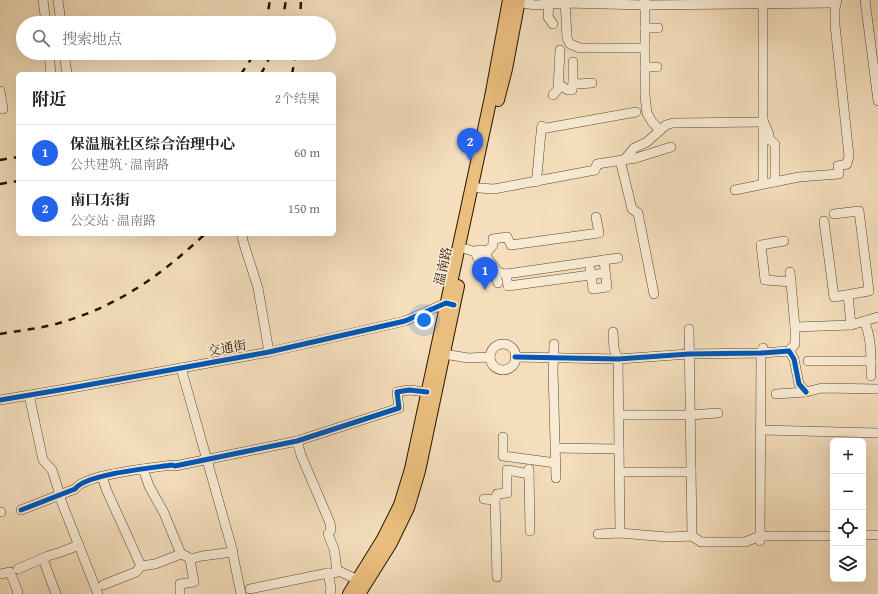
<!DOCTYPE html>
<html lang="zh">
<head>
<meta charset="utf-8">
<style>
  body { margin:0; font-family:"Gentium Book Plus","Noto Serif SC",serif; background:#f6f6f6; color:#222 }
  .controls { position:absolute; right:12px; bottom:12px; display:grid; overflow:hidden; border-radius:6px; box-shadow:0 4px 16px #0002 }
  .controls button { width:36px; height:36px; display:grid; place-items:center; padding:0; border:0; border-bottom:1px solid #e0e0e0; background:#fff; color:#222; font:20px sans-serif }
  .you { position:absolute; left:424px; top:320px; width:14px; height:14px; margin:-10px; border:3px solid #fff; border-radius:50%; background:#1a73e8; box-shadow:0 0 0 6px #1a73e833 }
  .badge { display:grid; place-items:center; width:26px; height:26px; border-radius:50%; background:#2563eb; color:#fff; font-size:13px; font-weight:700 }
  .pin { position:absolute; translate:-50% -33px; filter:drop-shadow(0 1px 2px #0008) }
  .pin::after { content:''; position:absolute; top:21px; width:14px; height:12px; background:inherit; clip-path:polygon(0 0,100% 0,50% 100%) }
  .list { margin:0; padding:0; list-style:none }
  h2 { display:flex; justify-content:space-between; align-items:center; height:52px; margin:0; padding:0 16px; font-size:17px }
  h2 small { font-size:13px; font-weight:400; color:#767676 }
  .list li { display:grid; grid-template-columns:26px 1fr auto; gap:12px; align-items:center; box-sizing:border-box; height:56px; padding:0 16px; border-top:1px solid #e0e0e0 }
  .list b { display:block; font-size:15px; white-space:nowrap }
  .list p { margin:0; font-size:13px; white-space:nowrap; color:#767676 }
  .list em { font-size:13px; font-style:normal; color:#767676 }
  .icon { flex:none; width:22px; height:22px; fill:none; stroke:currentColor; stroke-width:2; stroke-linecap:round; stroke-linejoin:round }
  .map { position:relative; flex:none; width:878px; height:594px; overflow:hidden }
  .search { position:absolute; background:#fff; box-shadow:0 4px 16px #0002; left:16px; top:16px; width:320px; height:44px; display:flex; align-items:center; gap:10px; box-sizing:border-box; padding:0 14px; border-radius:22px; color:#767676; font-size:15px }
  .panel { position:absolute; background:#fff; box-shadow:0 4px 16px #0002; left:16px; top:72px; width:320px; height:164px; border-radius:6px }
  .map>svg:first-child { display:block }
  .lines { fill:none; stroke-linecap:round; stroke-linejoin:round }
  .minor-casing { stroke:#5b4630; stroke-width:10 }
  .major-casing { stroke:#281301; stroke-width:14 }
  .minor { stroke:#f8ead3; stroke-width:9 }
  .major { stroke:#eabf7e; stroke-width:12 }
  .rail { stroke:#281301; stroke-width:2.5; stroke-dasharray:7 7; stroke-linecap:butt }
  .cycleway-casing { stroke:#f8ead3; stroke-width:8 }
  .cycleway { stroke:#0057b8; stroke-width:5 }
  .labels { text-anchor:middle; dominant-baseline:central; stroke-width:3.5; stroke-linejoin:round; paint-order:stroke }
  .street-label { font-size:13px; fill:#281301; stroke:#f8ead3 }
</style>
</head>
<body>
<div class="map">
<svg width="878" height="594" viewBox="0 0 878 594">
  <rect width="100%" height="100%" fill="#f4debc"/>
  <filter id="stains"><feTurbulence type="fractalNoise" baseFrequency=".005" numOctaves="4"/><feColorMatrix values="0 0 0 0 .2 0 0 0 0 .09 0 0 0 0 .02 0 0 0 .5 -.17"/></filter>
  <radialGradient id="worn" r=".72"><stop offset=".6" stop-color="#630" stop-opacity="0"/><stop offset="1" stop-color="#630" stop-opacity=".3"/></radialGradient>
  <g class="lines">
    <defs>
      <g id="minor">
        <polyline points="43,0 46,23"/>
        <polyline points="58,0 61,23"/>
        <polyline points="565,0 567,38 570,44 580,48 645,48"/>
        <polyline points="645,0 645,96 647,113 652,122 660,130"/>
        <polyline points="761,0 763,9 763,184"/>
        <polyline points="865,0 878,101"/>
        <polyline points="518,2 535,5 565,3 645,5 835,3"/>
        <polyline points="549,4 548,17 553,24"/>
        <polyline points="645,28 658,28"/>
        <polyline points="49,53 51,74"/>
        <polyline points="64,53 67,74"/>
        <polyline points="645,67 657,67"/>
        <polyline points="573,82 578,84 592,83"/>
        <polyline points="558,84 568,90 572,90 573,82 573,62"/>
        <polyline points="0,91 3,109"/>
        <polyline points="553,95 558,89 560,50"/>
        <polyline points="764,123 769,134 769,139 775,144 775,182"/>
        <polyline points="541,129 636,112"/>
        <polyline points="625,159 634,148 647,142 666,125 673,123 764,122"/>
        <polyline points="620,160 632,209 638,213 654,294"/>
        <path d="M536 182C539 163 539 145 542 126"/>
        <polyline points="479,188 494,189 595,170 597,164 636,158 671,147"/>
        <polyline points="735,190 799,177 839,174 838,166 847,164 849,156 835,25 835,9 837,0"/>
        <polyline points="824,221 834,297 869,291 859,211 834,214"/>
        <polyline points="242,234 243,241 258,288 269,352"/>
        <polyline points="784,241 761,245 765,280 791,282"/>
        <polyline points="466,249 476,252 478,250 483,250 486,253 486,256 480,259 477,257 476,252"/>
        <polyline points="486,253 493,245 493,239 507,237 511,245 599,233 596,217"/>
        <polyline points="486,256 498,272 506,274 618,258"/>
        <polyline points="590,269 593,289 607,287 604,260"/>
        <polyline points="498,272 496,275 498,283"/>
        <polyline points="790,272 795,327"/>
        <polyline points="506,274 508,286 605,273"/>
        <polyline points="848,295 851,325"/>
        <path d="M864 321C872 338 871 358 871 376"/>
        <polyline points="689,329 692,536"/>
        <polyline points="613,332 614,349 618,359 620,533"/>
        <polyline points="554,344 553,370 556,478"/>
        <circle cx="503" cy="357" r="13"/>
        <polyline points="789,351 795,344 795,327 851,325 878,317"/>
        <polyline points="444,354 468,358 490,357"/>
        <polyline points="515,357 618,359 689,354 761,353 789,351 794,359 799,384 806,392"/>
        <polyline points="808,361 871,361"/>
        <polyline points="181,368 231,545 241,594"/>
        <polyline points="776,394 806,392 822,388 878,389"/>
        <polyline points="29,395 43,460 52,470 60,495 60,498 98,594"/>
        <polyline points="0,400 71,388 269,352 405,321 446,303 451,304"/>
        <polyline points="619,415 690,415 718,413"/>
        <polyline points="760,430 878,433"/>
        <polyline points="503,437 503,456 556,463"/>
        <polyline points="297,441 301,455 330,523 331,530 328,534 334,549 337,570 358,580"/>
        <polyline points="555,448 619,449"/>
        <polyline points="143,469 149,486 164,513 181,554"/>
        <polyline points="529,469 530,531"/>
        <polyline points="619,472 691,472"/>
        <polyline points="102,476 106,489 141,566"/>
        <polyline points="484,499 495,500"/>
        <path d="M21 510 75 489C85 474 152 468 172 465L175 466 297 441 399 408 397 392 409 390 427 392"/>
        <polyline points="0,512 1,512"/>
        <polyline points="598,534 620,533 667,537 692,536 701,542 745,542 760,536 833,536"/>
        <polyline points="863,535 878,535"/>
        <polyline points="760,541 761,353 763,348"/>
        <polyline points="43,559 56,594"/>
        <polyline points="18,569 48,556 61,552 79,545"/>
        <polyline points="328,573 331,588 330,594"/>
        <polyline points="0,574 10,572 18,592 17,594"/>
        <polyline points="497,577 495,500 497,494 507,493 507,470 529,474"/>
        <polyline points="103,585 136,572 141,566 155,564 181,554 186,556 190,559 202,556 233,552"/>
        <polyline points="250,589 328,573 335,573 337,570"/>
        <polyline points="180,594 180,584 194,582 190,559"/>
      </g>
      <g id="major">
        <polyline points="498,100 506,69 519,0"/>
        <polyline points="349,594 383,539 400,505 411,469 491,97 509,0"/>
        <polyline points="359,594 391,543 408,508 419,471 458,286"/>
      </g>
    </defs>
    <use href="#minor" class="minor-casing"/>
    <use href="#major" class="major-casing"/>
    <use href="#minor" class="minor"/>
    <use href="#major" class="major"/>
    <g class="rail">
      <polyline points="266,23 270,0"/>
      <polyline points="282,23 286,0"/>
      <polyline points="300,23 301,0"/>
      <polyline points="241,74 255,53"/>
      <polyline points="261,74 272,53"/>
      <polyline points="292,74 296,53"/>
      <polyline points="0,160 18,157"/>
      <polyline points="0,184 18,181"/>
      <path d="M0 334C22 330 45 328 66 321 123 303 162 274 205 234"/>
    </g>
    <defs>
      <g id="cycleway">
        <polyline points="515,357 618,359 689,354 761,353 789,351 794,359 799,384 806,392"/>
        <polyline points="0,400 71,388 269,352 405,321 446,303 454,305"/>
        <path d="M21 510 75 489C85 474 152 468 172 465L175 466 297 441 399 408 397 392 409 390 427 392"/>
      </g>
    </defs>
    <use href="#cycleway" class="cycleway-casing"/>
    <use href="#cycleway" class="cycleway"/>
  </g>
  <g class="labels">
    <g class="street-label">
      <text transform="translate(443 266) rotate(-77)">温南路</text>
      <text transform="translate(227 348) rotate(-10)">交通街</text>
    </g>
  </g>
  <rect width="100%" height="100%" filter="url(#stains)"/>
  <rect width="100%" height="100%" fill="url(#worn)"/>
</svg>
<div class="controls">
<button>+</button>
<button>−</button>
<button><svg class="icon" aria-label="locate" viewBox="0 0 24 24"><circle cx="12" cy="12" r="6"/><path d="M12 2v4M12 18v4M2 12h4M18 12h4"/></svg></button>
<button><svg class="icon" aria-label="layers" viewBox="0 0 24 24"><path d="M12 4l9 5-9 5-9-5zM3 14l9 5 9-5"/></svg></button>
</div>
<div class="you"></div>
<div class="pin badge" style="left:485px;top:290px">1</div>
<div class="pin badge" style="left:470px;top:161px">2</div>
<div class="search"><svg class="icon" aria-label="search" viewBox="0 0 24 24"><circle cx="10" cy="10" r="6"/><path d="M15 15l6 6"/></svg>搜索地点</div>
<section class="panel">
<h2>附近<small>2个结果</small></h2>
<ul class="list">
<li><span class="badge">1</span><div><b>保温瓶社区综合治理中心</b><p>公共建筑 · 温南路</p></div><em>60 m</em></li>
<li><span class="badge">2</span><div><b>南口东街</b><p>公交站 · 温南路</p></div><em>150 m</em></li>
</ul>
</section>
</div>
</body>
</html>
